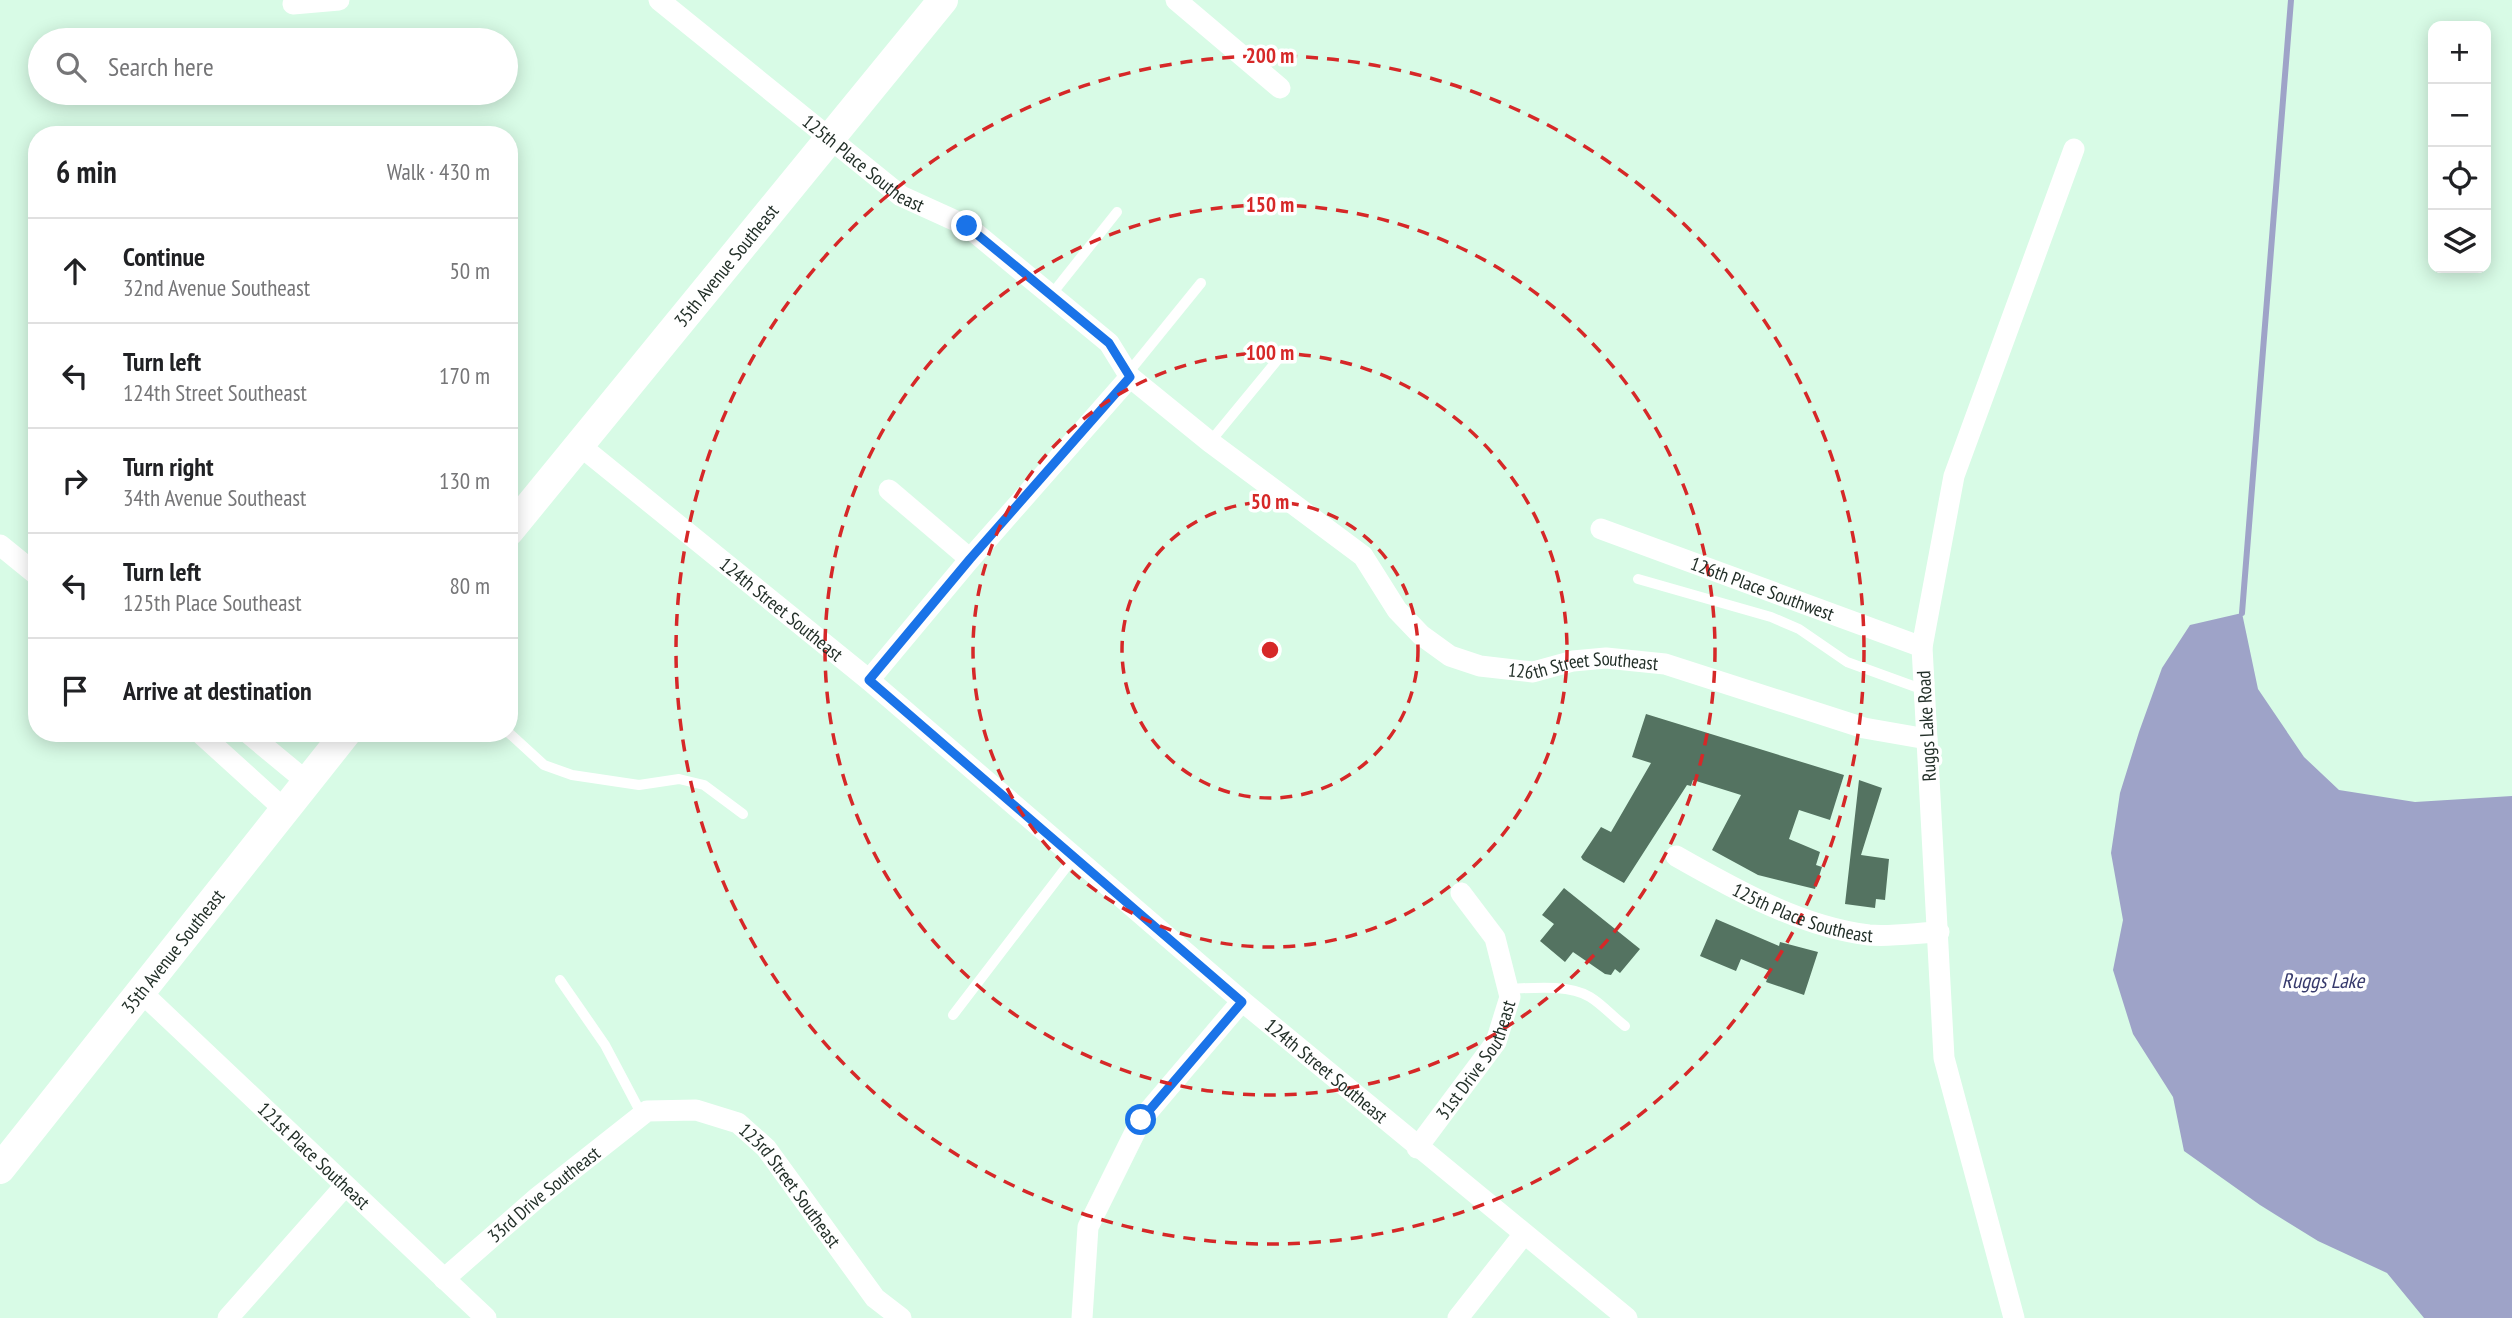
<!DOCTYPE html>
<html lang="en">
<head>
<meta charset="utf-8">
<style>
  body { margin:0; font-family:"PT Sans Narrow",sans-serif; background:#f2f2f2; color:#202124 }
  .controls { position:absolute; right:21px; top:21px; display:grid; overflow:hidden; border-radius:14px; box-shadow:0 4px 18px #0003 }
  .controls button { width:63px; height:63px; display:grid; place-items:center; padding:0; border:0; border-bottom:2px solid #e0e0e0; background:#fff; color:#202124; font:35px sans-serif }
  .stop { position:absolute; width:21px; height:21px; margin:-16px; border:5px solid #1a73e8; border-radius:50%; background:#fff }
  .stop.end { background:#1a73e8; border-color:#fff; box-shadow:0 2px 7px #0008 }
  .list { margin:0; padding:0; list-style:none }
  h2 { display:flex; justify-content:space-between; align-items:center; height:91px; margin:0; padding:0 28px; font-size:30px }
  h2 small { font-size:23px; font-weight:400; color:#757577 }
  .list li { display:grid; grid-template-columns:46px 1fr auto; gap:21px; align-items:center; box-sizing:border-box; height:105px; padding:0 28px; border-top:2px solid #e0e0e0 }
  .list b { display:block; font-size:26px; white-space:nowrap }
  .list p { margin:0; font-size:23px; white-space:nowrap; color:#757577 }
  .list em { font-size:23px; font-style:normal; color:#757577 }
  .icon { flex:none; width:38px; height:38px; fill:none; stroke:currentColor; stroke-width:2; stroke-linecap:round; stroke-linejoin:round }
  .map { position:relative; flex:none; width:2512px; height:1318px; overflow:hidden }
  .search { position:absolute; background:#fff; box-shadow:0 4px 18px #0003; left:28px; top:28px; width:490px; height:77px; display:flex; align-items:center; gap:18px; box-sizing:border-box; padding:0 24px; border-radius:38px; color:#757577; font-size:26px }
  .panel { position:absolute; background:#fff; box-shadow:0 4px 18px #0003; left:28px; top:126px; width:490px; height:616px; border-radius:28px }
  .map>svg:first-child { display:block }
  .water { fill:#9ea3c8 }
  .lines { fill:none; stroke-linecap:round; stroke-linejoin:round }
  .stream { stroke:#9ea3c8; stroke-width:6 }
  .building { fill:#547361 }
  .lane { stroke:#fff; stroke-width:10 }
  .street { stroke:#fff; stroke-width:21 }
  .secondary { stroke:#fff; stroke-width:30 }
  .route { stroke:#1a73e8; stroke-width:9 }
  .ring { fill:none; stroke:#d62828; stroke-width:3.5; stroke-dasharray:12 9 }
  .labels { text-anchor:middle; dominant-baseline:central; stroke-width:7; stroke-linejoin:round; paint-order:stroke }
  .street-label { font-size:19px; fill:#233029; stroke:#fff }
  .water-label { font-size:21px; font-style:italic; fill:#373a6c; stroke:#fff }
  .centre { fill:#d62828; stroke:#fff; stroke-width:3.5 }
  .ring-label { font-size:21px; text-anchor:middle; font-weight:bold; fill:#d62828; stroke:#fff; stroke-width:7; stroke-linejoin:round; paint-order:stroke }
</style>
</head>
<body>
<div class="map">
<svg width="2512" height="1318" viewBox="0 0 2512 1318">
  <rect width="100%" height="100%" fill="#d8fbe6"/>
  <polygon class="water" points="2242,613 2258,689 2304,757 2339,790 2415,802 2512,796 2512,1318 2424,1318 2387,1273 2318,1241 2260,1205 2184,1151 2173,1097 2133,1034 2113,970 2123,920 2111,853 2120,793 2139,732 2162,668 2190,625"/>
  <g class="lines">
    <polyline class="stream" points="2242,613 2291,0"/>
  </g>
  <g class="building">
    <polygon points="1646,714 1844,775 1830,820 1799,810 1789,839 1820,852 1816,865 1822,867 1815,889 1758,875 1712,850 1741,795 1693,780 1691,786 1687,785 1624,883 1583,860 1581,857 1601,827 1611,832 1651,763 1632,757"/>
    <polygon points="1859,780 1882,788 1861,855 1889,859 1885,900 1876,899 1875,908 1845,904"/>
    <polygon points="1564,888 1640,949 1620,973 1615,969 1611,975 1605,974 1573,952 1565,962 1540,941 1554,924 1542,915"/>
    <polygon points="1716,919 1779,946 1780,942 1818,952 1804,995 1766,982 1770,971 1741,959 1736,971 1700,956"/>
  </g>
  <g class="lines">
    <g class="lane">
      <polyline points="1051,295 1117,212"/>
      <polyline points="1128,373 1201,283"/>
      <polyline points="1210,442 1279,358"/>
      <polyline points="1638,579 1771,617 1799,629 1847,662 1924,690"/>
      <polyline points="509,733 544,765 572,775 639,785 679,779 704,785 743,814"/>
      <polyline points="560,980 605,1045 642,1115"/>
      <path d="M1508 989C1532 988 1569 984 1590 997 1603 1005 1613 1017 1625 1026"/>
      <polyline points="953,1015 1074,857"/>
    </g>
    <g class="street">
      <path id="s1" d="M659 0 901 196 967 226 1109 343 1130 377 1210 442 1363 556 1397 610 1421 635 1450 656 1480 666 1533 672 1573 661 1606 658 1665 664 1864 728 1927 739"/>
      <polyline points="1176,0 1280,88"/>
      <polyline points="293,4 339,0"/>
      <path id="s2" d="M578 444 869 680 1242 1001 1627 1318"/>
      <polyline points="889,490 970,559"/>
      <path id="s3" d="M1601 529 1922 647"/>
      <polyline points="0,545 37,575"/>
      <polyline points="869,680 970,559 1130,377"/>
      <polyline points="200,733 285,810"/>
      <polyline points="248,733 307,782"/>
      <path id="s4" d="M1676 856C1734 889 1801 927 1869 935 1891 937 1916 933 1939 932"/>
      <path id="s5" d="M141 992 486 1318"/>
      <path id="s6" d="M1417 1148 1496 1042 1510 997 1495 938 1461 893"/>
      <path id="s7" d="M444 1279 538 1197 647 1111 696 1110 738 1123 766 1148 875 1298 901 1318"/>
      <polyline points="228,1318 344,1187"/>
      <polyline points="1082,1318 1088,1227 1141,1120 1242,1001"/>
      <polyline points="1458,1318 1524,1234"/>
      <polyline points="2014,1318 1944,1058 1922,647 1954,476 2074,149"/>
    </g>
    <g class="secondary">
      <path id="s8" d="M509 531 943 0"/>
      <path id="s9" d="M0 1169 346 733"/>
    </g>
  </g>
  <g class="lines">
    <polyline class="route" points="967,226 1109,343 1130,377 970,559 869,680 1242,1002 1141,1120"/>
  </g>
  <g class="ring">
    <circle cx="1270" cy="650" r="148"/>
    <circle cx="1270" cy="650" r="297"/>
    <circle cx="1270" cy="650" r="445"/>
    <circle cx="1270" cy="650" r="594"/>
  </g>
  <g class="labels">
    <g class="street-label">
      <text stroke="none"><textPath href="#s1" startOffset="262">125th Place Southeast</textPath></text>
      <text stroke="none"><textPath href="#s8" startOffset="343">35th Avenue Southeast</textPath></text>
      <text stroke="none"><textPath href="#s3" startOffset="172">126th Place Southwest</textPath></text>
      <text stroke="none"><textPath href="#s2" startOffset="262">124th Street Southeast</textPath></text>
      <text stroke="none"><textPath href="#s1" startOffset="1172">126th Street Southeast</textPath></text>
      <text transform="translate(1926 726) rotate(-93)">Ruggs Lake Road</text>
      <text stroke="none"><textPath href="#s4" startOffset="140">125th Place Southeast</textPath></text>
      <text stroke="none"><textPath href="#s9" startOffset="278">35th Avenue Southeast</textPath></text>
      <text stroke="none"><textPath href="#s6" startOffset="107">31st Drive Southeast</textPath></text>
      <text stroke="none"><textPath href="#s2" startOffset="976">124th Street Southeast</textPath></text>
      <text stroke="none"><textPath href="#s5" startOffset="238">121st Place Southeast</textPath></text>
      <text stroke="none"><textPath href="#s7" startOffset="438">123rd Street Southeast</textPath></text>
      <text stroke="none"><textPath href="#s7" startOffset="131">33rd Drive Southeast</textPath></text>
    </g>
    <g class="water-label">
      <text x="2323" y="980">Ruggs Lake</text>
    </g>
  </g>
  <circle cx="1270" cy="650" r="10" class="centre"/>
  <g class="ring-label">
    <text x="1270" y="63">200 m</text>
    <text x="1270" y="212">150 m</text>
    <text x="1270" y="360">100 m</text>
    <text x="1270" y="509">50 m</text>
  </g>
</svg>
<div class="controls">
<button>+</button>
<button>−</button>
<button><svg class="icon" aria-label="locate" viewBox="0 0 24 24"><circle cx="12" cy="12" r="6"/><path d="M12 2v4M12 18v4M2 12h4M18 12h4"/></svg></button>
<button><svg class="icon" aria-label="layers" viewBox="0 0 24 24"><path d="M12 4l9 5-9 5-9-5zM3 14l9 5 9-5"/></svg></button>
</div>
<div class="stop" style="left:1141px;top:1120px"></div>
<div class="stop end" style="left:967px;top:226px"></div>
<div class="search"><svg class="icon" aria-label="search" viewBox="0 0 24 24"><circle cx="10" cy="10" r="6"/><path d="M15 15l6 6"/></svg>Search here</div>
<section class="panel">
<h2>6 min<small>Walk · 430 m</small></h2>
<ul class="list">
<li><svg class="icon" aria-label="ahead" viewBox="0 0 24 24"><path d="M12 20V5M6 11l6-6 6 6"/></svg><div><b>Continue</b><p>32nd Avenue Southeast</p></div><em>50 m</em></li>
<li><svg class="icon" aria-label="left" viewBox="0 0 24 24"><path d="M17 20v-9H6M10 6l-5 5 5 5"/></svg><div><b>Turn left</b><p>124th Street Southeast</p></div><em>170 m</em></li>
<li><svg class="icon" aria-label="right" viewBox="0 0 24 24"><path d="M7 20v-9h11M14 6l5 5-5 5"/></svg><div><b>Turn right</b><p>34th Avenue Southeast</p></div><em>130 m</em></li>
<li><svg class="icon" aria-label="left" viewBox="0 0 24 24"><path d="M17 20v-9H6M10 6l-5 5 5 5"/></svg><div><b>Turn left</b><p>125th Place Southeast</p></div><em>80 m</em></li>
<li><svg class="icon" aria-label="arrive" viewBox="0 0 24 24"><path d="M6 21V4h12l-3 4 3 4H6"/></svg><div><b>Arrive at destination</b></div></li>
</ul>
</section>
</div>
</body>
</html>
